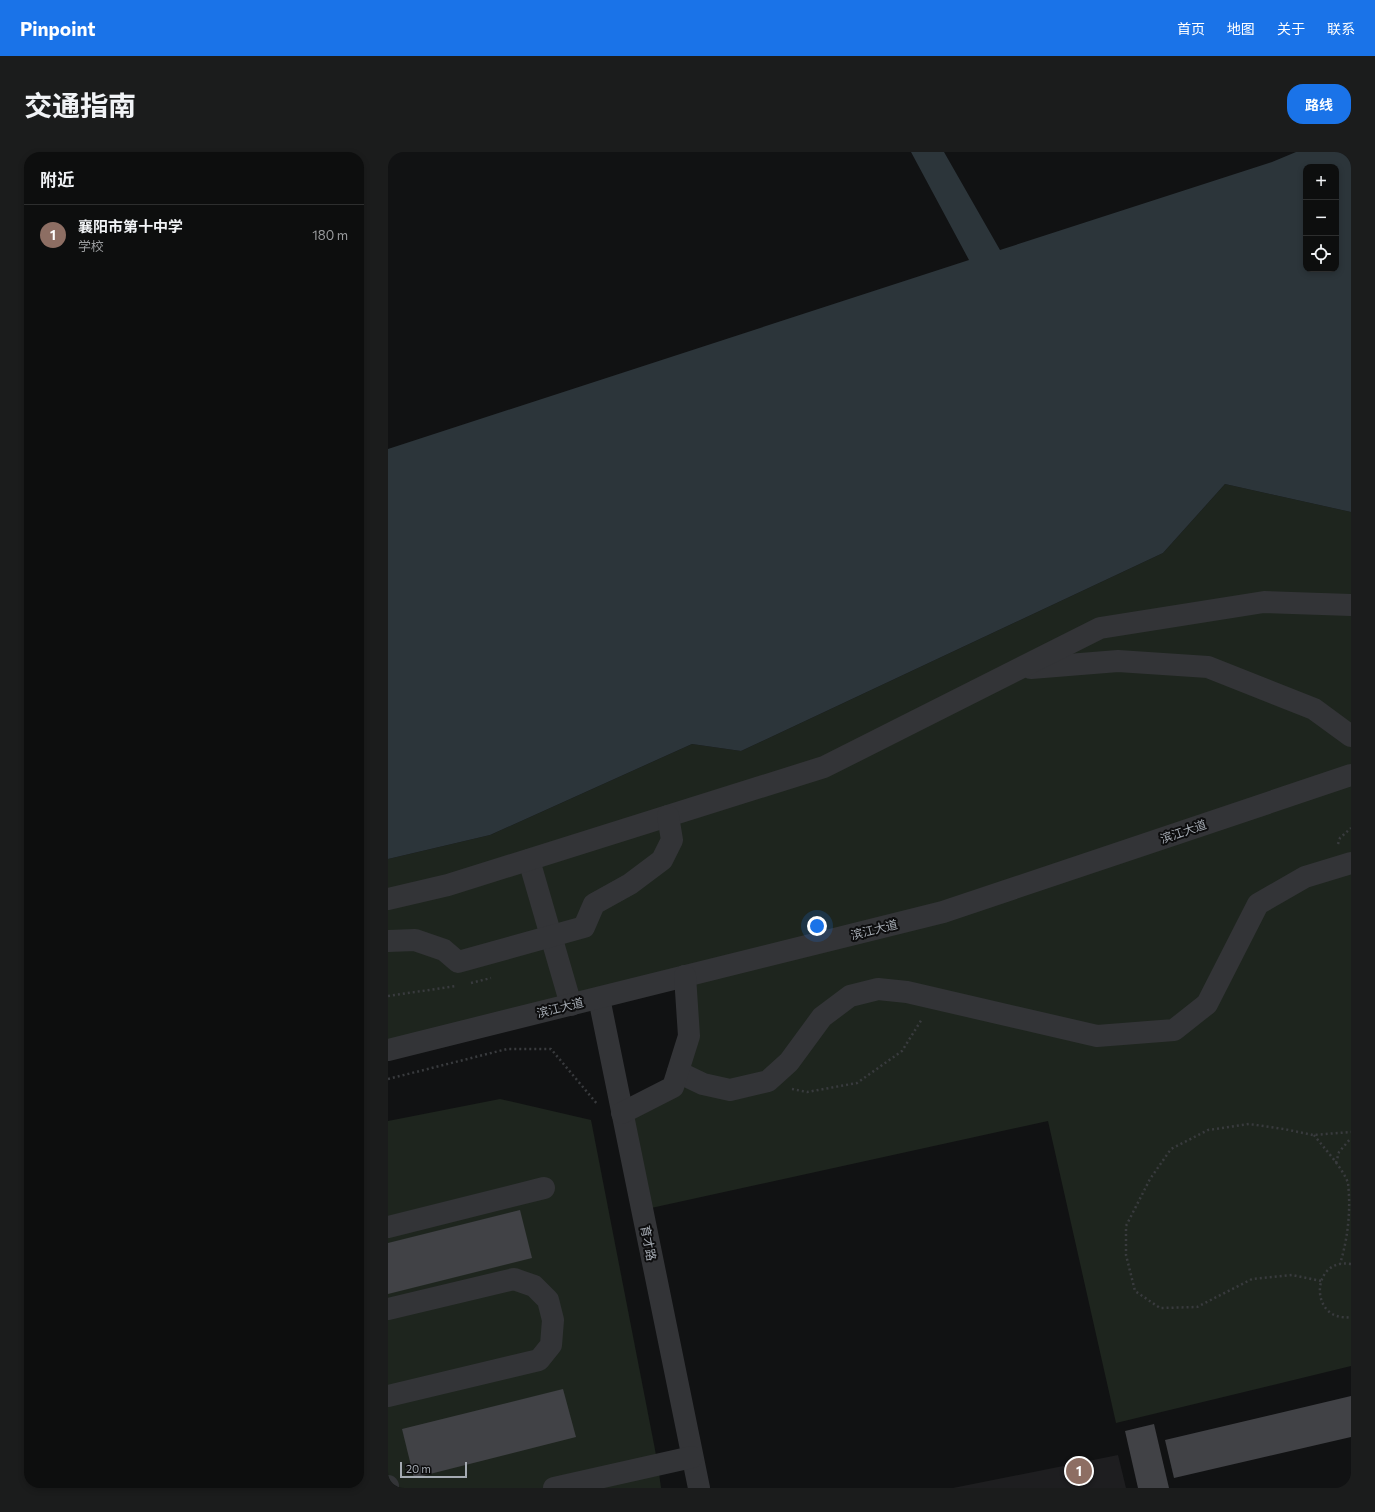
<!DOCTYPE html>
<html lang="zh">
<head>
<meta charset="utf-8">
<style>
  body { margin:0; font-family:Commissioner,"Noto Sans SC",sans-serif; background:#1b1c1c; color:#f1f3f6 }
  .controls { position:absolute; right:12px; top:12px; display:grid; overflow:hidden; border-radius:8px; box-shadow:0 2px 6px #0003 }
  .controls button { width:36px; height:36px; display:grid; place-items:center; padding:0; border:0; border-bottom:1px solid #2d2e2e; background:#0d0e0e; color:#f1f3f6; font:20px sans-serif }
  .scale { position:absolute; left:12px; bottom:10px; width:67px; box-sizing:border-box; padding-left:4px; border:2px solid #a4aab2; border-top:0; font-size:11px; line-height:14px; white-space:nowrap; color:#a4aab2; -webkit-text-stroke:3px #0d0d0e; paint-order:stroke }
  .you { position:absolute; left:429px; top:774px; width:14px; height:14px; margin:-10px; border:3px solid #fff; border-radius:50%; background:#1a73e8; box-shadow:0 0 0 6px #1a73e833 }
  .badge { display:grid; place-items:center; width:26px; height:26px; border-radius:50%; background:#1a73e8; color:#fff; font-size:13px; font-weight:700 }
  .pin { position:absolute; translate:-50% -50%; border:2px solid #fff; box-shadow:0 1px 4px #0006 }
  .list { margin:0; padding:0; list-style:none }
  h2 { display:flex; justify-content:space-between; align-items:center; height:52px; margin:0; padding:0 16px; font-size:17px }
  h2 small { font-size:13px; font-weight:400; color:#9a9c9e }
  .list li { display:grid; grid-template-columns:26px 1fr auto; gap:12px; align-items:center; box-sizing:border-box; height:60px; padding:0 16px; border-top:1px solid #2d2e2e }
  .list b { display:block; font-size:15px; white-space:nowrap }
  .list p { margin:0; font-size:13px; white-space:nowrap; color:#9a9c9e }
  .list em { font-size:13px; font-style:normal; color:#9a9c9e }
  .icon { flex:none; width:22px; height:22px; fill:none; stroke:currentColor; stroke-width:2; stroke-linecap:round; stroke-linejoin:round }
  .map { position:relative; flex:none; width:963px; height:1336px; overflow:hidden; border-radius:16px }
  header { display:flex; align-items:center; gap:24px; box-sizing:border-box; height:56px; padding:0 20px; background:#1a73e8; color:#fff }
  header strong { font-size:19px }
  nav { display:flex; gap:22px; margin-inline-start:auto; font-size:14px }
  .intro { display:flex; align-items:center; justify-content:space-between; box-sizing:border-box; height:96px; padding:0 24px }
  h1 { margin:0; font-size:28px }
  .button { padding:10px 18px; border-radius:16px; background:#1a73e8; color:#fff; font-size:14px; font-weight:700 }
  main { display:flex; gap:24px; padding:0 24px }
  aside { flex:1; background:#0d0e0e; border-radius:16px; box-shadow:0 2px 6px #0003 }
  .map>svg:first-child { display:block }
  .built { fill:#1e1e20 }
  .green { fill:#1e251e }
  .water { fill:#2c353a; fill-rule:evenodd }
  .building { fill:#414246 }
  .lines { fill:none; stroke-linecap:round; stroke-linejoin:round }
  .path { stroke:#393b3e; stroke-width:2.5; stroke-dasharray:2 3; stroke-linecap:butt }
  .minor { stroke:#333437; stroke-width:22 }
  .labels { text-anchor:middle; dominant-baseline:central; stroke-width:4; stroke-linejoin:round; paint-order:stroke }
  .street-label { font-size:12px; fill:#a4aab2; stroke:#0d0d0e }
</style>
</head>
<body>
<header>
<strong>Pinpoint</strong>
<nav><a>首页</a><a>地图</a><a>关于</a><a>联系</a></nav>
</header>
<div class="intro"><h1>交通指南</h1><a class="button">路线</a></div>
<main>
<aside>
<h2>附近<small></small></h2>
<ul class="list">
<li><span class="badge" style="background:#8d6e63">1</span><div><b>襄阳市第十中学</b><p>学校</p></div><em>180 m</em></li>
</ul>
</aside>
<div class="map">
<svg width="963" height="1336" viewBox="0 0 963 1336">
  <rect width="100%" height="100%" fill="#111213"/>
  <polygon class="built" points="730,1303 738,1336 565,1336"/>
  <g class="green">
    <polygon points="837,332 963,360 963,1214 728,1271 660,969 254,1058 234,961 285,935 297,825 0,902 0,707 102,683 304,592 353,599 775,401"/>
    <polygon points="112,947 203,968 270,1313 273,1336 0,1336 0,969"/>
  </g>
  <path class="water" d="M523 0H556L612 98 884 10 908 0H963V360L837 332 775 401 353 599 304 592 102 683 0 707V297L581 108ZM918 15H948V117H918Z"/>
  <g class="building">
    <polygon points="132,1058 144,1106 0,1142 0,1091"/>
    <polygon points="175,1237 188,1285 26,1326 14,1277"/>
    <polygon points="963,1244 963,1285 786,1326 777,1288"/>
    <polygon points="766,1272 781,1336 750,1336 737,1279"/>
  </g>
  <g class="lines">
    <g class="path">
      <polyline points="950,692 952,686 963,676"/>
      <polyline points="83,831 103,826"/>
      <polyline points="0,844 68,834"/>
      <polyline points="0,927 119,897 163,897 210,953"/>
      <polyline points="404,937 419,940 469,931 514,899 534,867"/>
      <path d="M926 983C935 995 955 1016 960 1031 963 1058 960 1086 952 1112"/>
      <polyline points="948,1011 951,1000 963,986"/>
      <path d="M963 1112C922 1105 921 1171 963 1165"/>
      <polyline points="933,1129 904,1123 864,1127 809,1155 772,1156 747,1139 738,1103 738,1074 762,1027 783,997 820,978 861,972 896,977 925,983 963,980"/>
    </g>
    <g class="minor">
      <polyline points="643,516 730,509 820,515 926,557 963,584"/>
      <polyline points="141,708 183,853"/>
      <polyline points="0,747 60,733 436,615 712,476 876,450 963,453"/>
      <polyline points="0,789 27,788 56,798 70,810 196,775 206,752 242,732 274,708 284,688 280,664"/>
      <polyline points="211,846 311,1336"/>
      <polyline points="0,898 555,760 963,623"/>
      <polyline points="290,920 315,932 342,938 380,929 401,910 434,865 462,844 490,837 519,840 709,884 786,878 819,852 870,752 917,725 963,711"/>
      <polyline points="234,961 285,935 301,884 297,824"/>
      <polyline points="0,1075 156,1036"/>
      <polyline points="0,1157 126,1127 146,1134 160,1148 165,1168 163,1193 151,1208 0,1244"/>
      <polyline points="0,1334 0,1336"/>
      <polyline points="166,1336 304,1305"/>
    </g>
  </g>
  <g class="labels">
    <g class="street-label">
      <text transform="translate(795 679) rotate(-19)">滨江大道</text>
      <text transform="translate(486 777) rotate(-14)">滨江大道</text>
      <text transform="translate(172 855) rotate(-14)">滨江大道</text>
      <text transform="translate(261 1091) rotate(79)">育才路</text>
    </g>
  </g>
</svg>
<div class="controls">
<button>+</button>
<button>−</button>
<button><svg class="icon" aria-label="locate" viewBox="0 0 24 24"><circle cx="12" cy="12" r="6"/><path d="M12 2v4M12 18v4M2 12h4M18 12h4"/></svg></button>
</div>
<div class="scale">20 m</div>
<div class="you"></div>
<div class="pin badge" style="left:691px;top:1319px;background:#8d6e63">1</div>
</div>
</main>
</body>
</html>
